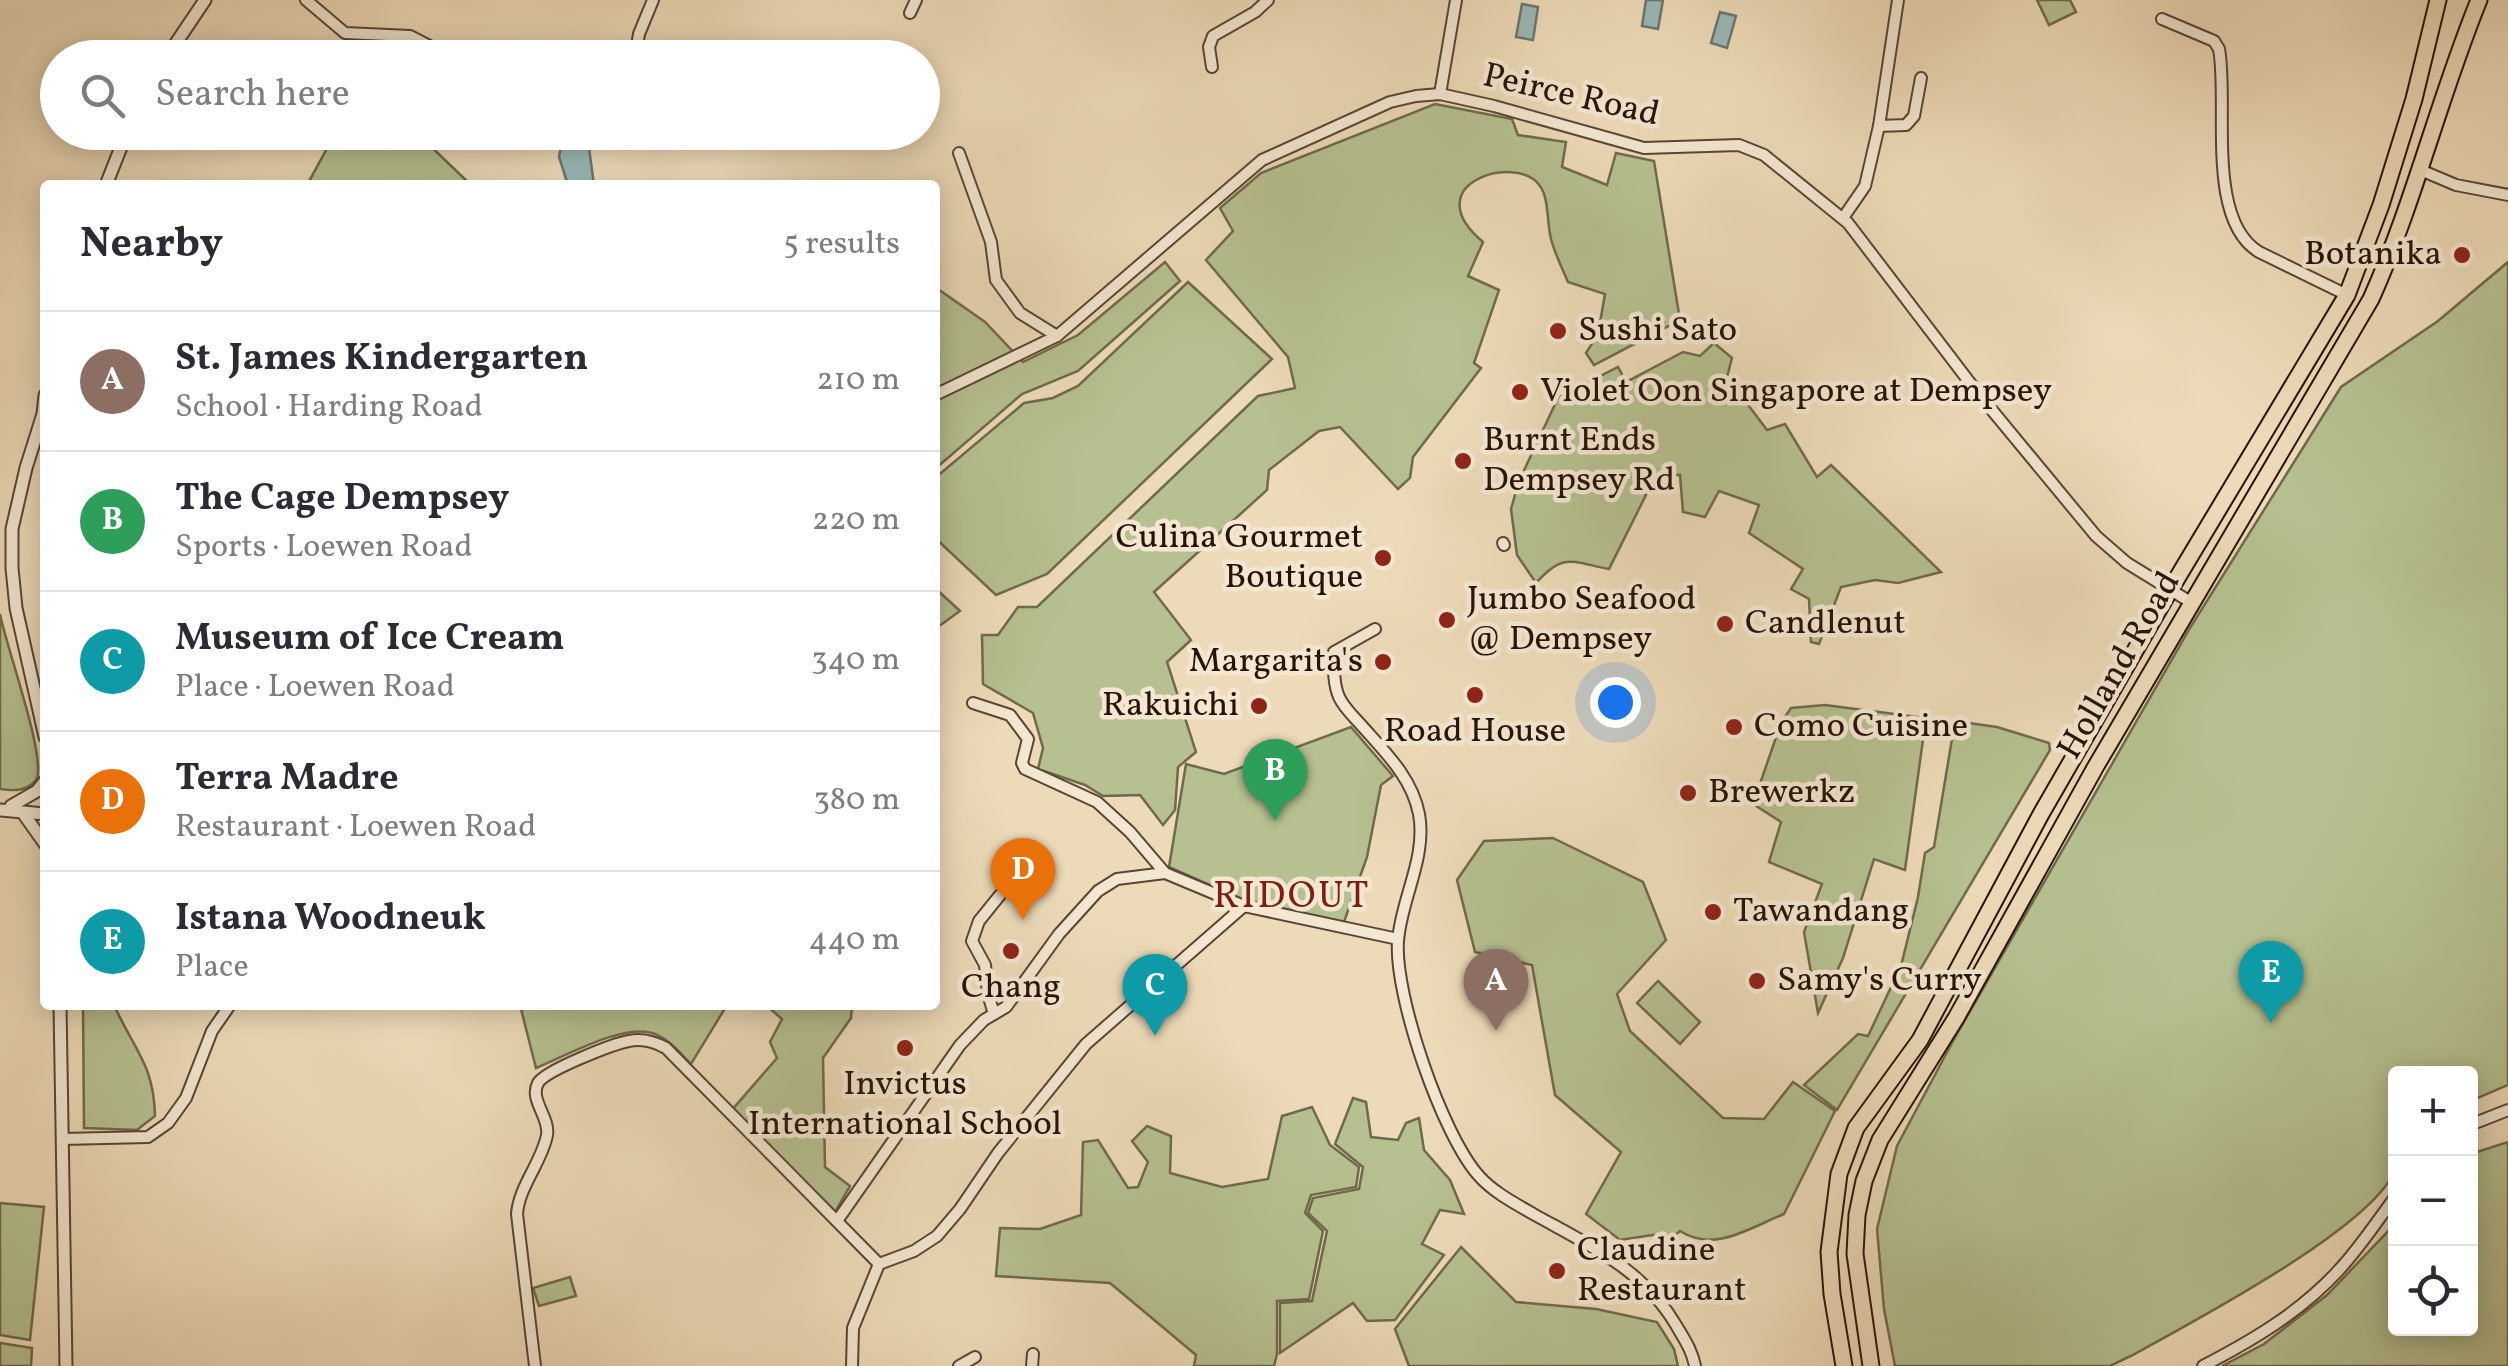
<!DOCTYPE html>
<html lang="en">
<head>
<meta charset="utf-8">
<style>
  body { margin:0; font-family:Vollkorn,serif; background:#f2f2f3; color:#2b2b33 }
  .controls { position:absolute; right:30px; bottom:30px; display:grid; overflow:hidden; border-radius:10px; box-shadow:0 5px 25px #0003 }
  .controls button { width:90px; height:90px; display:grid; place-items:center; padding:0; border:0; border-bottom:2px solid #e1e1e2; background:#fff; color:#2b2b33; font:50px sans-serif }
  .you { position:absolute; left:1615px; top:702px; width:35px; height:35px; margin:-25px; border:8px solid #fff; border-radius:50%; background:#1a73e8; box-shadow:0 0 0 15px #1a73e833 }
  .badge { display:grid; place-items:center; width:65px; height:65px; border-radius:50%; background:#2563eb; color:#fff; font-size:32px; font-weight:700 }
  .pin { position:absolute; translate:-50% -82px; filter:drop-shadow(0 2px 5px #0008) }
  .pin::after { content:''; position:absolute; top:52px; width:35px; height:30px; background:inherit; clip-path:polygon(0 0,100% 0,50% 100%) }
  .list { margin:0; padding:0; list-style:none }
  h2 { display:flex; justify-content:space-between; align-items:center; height:130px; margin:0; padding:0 40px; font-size:42px }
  h2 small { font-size:32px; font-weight:400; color:#7c7c81 }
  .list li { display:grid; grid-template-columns:65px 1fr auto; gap:30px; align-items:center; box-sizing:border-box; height:140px; padding:0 40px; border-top:2px solid #e1e1e2 }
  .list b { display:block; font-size:38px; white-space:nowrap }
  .list p { margin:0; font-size:32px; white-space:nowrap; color:#7c7c81 }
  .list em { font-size:32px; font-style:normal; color:#7c7c81 }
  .icon { flex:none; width:55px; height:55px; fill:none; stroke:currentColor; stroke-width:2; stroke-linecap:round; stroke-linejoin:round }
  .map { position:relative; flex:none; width:2508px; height:1366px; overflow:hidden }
  .search { position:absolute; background:#fff; box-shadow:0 5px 25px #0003; left:40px; top:40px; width:900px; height:110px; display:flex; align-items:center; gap:25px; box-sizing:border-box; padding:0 35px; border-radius:55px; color:#7c7c81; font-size:38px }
  .panel { position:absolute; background:#fff; box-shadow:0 5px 25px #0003; left:40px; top:180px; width:900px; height:830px; border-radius:10px }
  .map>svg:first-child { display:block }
  .green { fill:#b6c090; stroke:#6f6a4c; stroke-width:2.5 }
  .water { fill:#9ab9b6; stroke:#6c7771; stroke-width:2.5 }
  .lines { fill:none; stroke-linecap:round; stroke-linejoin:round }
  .minor-casing { stroke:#594535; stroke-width:14 }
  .tertiary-casing { stroke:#594535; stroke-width:15 }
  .primary-casing { stroke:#281309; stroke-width:19 }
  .minor { stroke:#f3e7d1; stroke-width:10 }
  .tertiary { stroke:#f3e7d1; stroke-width:11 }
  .primary { stroke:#eddab8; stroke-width:15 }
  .poi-dot { fill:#8f2418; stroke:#f3e7d1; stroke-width:4 }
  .labels { text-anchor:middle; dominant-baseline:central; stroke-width:9; stroke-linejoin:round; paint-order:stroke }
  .street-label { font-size:35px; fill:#281309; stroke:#f3e7d1 }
  .poi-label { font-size:35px; fill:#281309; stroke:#f3e7d1; text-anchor:start }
  .neighbourhood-label { font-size:38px; letter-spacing:2.5px; fill:#7a1f14; stroke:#f3e7d1 }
</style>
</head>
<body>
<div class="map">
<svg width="2508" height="1366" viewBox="0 0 2508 1366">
  <rect width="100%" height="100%" fill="#eddab8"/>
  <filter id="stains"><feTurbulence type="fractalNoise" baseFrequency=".002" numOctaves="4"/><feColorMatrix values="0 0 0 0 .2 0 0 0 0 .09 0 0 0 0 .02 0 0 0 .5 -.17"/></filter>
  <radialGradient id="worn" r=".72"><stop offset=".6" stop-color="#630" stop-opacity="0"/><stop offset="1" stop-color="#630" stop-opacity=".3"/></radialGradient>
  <g class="green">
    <polygon points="2037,0 2070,0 2076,12 2049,25"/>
    <path d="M1435 104 1512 119 1518 135 1566 142 1562 167 1607 185 1616 153 1654 161 1680 320 1594 365 1586 353 1598 334 1605 294 1568 282C1562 268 1555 254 1551 239 1547 224 1549 198 1540 186 1517 152 1414 184 1483 242L1468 276 1499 290 1474 363 1481 368 1413 457 1410 478 1398 489 1340 427 1319 431 1269 470 1267 490 1154 592 1191 640 1167 662 1196 752 1178 767 1175 810 1163 825 1140 795 1103 796 1085 785 1038 769 1043 748 1033 713 983 684 982 635H998L1018 607H1037L1258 396 1295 388 1288 357 1206 260 1233 231 1220 208 1261 173Z"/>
    <polygon points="336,132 356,143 368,133 417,133 471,185 307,185"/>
    <polygon points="1165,262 1180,281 1078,371 1022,394 935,469 935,287 985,322 1023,362 1078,335"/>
    <path d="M2508 262V1085L2471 1101 2470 1074H2396C2396 1103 2401 1137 2396 1165 2385 1222 2186 1325 2133 1355L2110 1366H1895L1884 1309 1877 1229 1897 1146 1953 1041 2190 628 2341 387 2438 321Z"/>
    <polygon points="1188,282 1272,359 1047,574 996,595 935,538 935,478 1024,403 1053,398 1078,386"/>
    <path d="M1714 343 1732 358 1727 377 1767 430 1785 424 1817 477 1831 465 1941 572 1898 583 1875 580 1841 587 1819 644 1811 642 1809 599 1791 589 1803 569 1749 533 1759 505 1719 491 1705 517 1683 512 1680 475 1636 473 1633 483 1646 495 1609 569C1571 562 1564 552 1536 583L1517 555 1511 509 1519 481 1558 398 1618 367 1626 382 1683 352 1700 356Z"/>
    <polygon points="935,588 960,611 935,629"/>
    <path d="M0 614C5 643 48 761 36 780 28 792 12 791 0 789Z"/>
    <polygon points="1825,705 1926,718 1905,870 1874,859 1843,958 1818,1013 1804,932 1822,884 1769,862 1781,822 1753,804 1781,723 1791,708"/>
    <polygon points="1955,721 1997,727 2049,743 2050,750 1837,1110 1804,1085 1858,1034 1868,1036 1901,966 1918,897 1925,853 1934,847"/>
    <polygon points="1351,727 1393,776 1381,785 1367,857 1344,922 1241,899 1169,867 1186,764 1224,774"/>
    <path d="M1553 838 1643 882 1666 940 1617 994 1630 1031 1723 1118 1764 1119 1793 1082 1835 1111 1784 1214C1749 1228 1715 1253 1680 1231L1674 1236 1659 1234 1620 1240 1586 1214 1621 1152 1555 1095 1532 965 1475 952 1457 880 1484 841Z"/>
    <polygon points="1658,981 1700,1022 1680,1044 1637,1003"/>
    <path d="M83 1005H114C133 1048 154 1064 155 1116L137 1130 84 1128Z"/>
    <path d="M520 1005H727L691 1064C680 1053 670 1040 655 1034 625 1022 566 1056 536 1068Z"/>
    <polygon points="766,1005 852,1005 851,1018 823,1058 825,1167 850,1186 835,1212 732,1110 777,1058 770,1042 782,1019"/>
    <polygon points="1353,1098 1366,1102 1371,1137 1398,1140 1406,1123 1419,1118 1424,1150 1450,1180 1464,1214 1440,1210 1422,1244 1444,1255 1395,1320 1367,1321 1353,1303 1280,1353 1280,1303 1312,1301 1327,1231 1308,1213 1313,1198 1359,1189 1363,1167 1335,1144"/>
    <polygon points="1312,1107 1330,1145 1359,1167 1356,1187 1311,1195 1305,1213 1323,1231 1309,1299 1277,1301 1277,1354 1274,1366 1194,1366 1196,1355 1110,1283 996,1276 1000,1228 1040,1229 1081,1215 1083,1142 1098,1140 1128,1188 1138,1187 1148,1162 1132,1141 1147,1126 1171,1136 1170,1173 1222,1187 1268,1179 1282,1116"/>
    <polygon points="2508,1142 2508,1366 2222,1366 2264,1344 2327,1295 2395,1224 2396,1328 2470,1328 2471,1154"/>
    <polygon points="0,1203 44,1207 30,1340 0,1335"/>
    <polygon points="1461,1247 1516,1302 1596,1309 1657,1322 1674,1349 1678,1366 1409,1366 1395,1329"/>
    <polygon points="570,1277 576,1296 539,1306 533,1288"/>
    <polygon points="0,1343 32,1348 31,1366 0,1366"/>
  </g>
  <g class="water">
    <polygon points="1646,0 1663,0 1658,29 1642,26"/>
    <polygon points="1522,4 1538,7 1533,40 1516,37"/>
    <polygon points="1720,12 1736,16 1727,48 1711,43"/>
    <polygon points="569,133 587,133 594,185 568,185 559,157 562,140 566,141"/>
  </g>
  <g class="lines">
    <defs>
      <g id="minor">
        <polyline points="306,0 345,33 410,36 453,58"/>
        <polyline points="910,13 916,0"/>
        <path d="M2162 19 2214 41 2219 49C2229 103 2205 219 2259 252L2347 295"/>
        <polyline points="635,58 639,34 653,0"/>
        <polyline points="781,58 784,55"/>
        <polyline points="1212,67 1209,47 1213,36 1255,12 1268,0"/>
        <polyline points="1440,94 1456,0"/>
        <polyline points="1879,126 1906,125 1914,116 1921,78"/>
        <polyline points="959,153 991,242 996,280 1020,313 1057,336"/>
        <polyline points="2418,169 2456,185 2508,195"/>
        <polyline points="1843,218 1865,186 1879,126 1898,0"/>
        <polyline points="935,395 1057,336 1262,160 1390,102 1416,96 1440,94 1494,106 1644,148 1739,145 1764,155 1848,223 1977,392 2096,536 2127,563 2192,603"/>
        <polyline points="1503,543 1504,545"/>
        <path d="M1375 629 1334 652C1334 666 1333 683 1339 697 1344 708 1354 717 1362 726 1386 753 1412 778 1419 814 1427 858 1401 899 1398 941 1394 995 1442 1135 1479 1176 1493 1192 1516 1204 1535 1215 1589 1245 1643 1269 1676 1325 1684 1339 1692 1350 1695 1366"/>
        <polyline points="973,703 1010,715 1028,739 1022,763 1025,769 1097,802 1130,832 1165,873 1244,906 1398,939"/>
        <polyline points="994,1014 988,994 985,965 972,941 979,921 1000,895"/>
        <polyline points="2470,1125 2508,1110"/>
        <polyline points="62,1139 148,1137 168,1123 186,1098 212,1031 230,1005"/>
        <polyline points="837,1221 960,1045 984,1020 1006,1007 1059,934 1098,891 1117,879 1165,873"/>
        <polyline points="879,1264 914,1251 937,1236 960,1209 998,1153 1086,1044 1244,906"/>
        <path d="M535 1366 517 1214C519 1186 542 1162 547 1135 550 1117 529 1100 538 1083 546 1070 613 1044 629 1041 642 1038 655 1042 666 1048L879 1264"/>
        <polyline points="852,1366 853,1328 879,1264"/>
        <polyline points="959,1366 975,1357"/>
        <polyline points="1032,1366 1033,1354"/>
        <path d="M2203 1366C2253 1340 2299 1313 2338 1271 2359 1249 2377 1221 2396 1196"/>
      </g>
      <g id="tertiary">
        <polyline points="166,58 205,0"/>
        <polyline points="106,185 127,132"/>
        <polyline points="45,395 43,414 26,468 12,529 12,568 16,608 45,737"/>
        <polyline points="11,806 37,791 45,781"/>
        <polyline points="0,810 45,814"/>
        <polyline points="23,813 45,844"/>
        <polyline points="60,1005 66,1366"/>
      </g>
      <g id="primary">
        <polyline points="1844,1366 1832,1294 1829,1252 1839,1174 1856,1128 1920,1040 2041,814 2170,590 2347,295 2381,205 2414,99 2438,0"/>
        <path d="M1871 1366 1855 1254 1857 1215 1864 1181 1880 1140 1956 1018 2096 766 2371 299C2414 203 2439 98 2479 0"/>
      </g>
    </defs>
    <use href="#minor" class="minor-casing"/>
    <use href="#tertiary" class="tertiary-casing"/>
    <use href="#primary" class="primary-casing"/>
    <use href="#minor" class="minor"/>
    <use href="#tertiary" class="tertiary"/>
    <use href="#primary" class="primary"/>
  </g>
  <g class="poi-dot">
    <circle cx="2462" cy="255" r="10"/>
    <circle cx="1558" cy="331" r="10"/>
    <circle cx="1520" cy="392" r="10"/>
    <circle cx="1463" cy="461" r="10"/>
    <circle cx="1383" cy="558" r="10"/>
    <circle cx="1447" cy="620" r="10"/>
    <circle cx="1725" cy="624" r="10"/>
    <circle cx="1383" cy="662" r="10"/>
    <circle cx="1475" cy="695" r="10"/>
    <circle cx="1259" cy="706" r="10"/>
    <circle cx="1734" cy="727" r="10"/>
    <circle cx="1688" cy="793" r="10"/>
    <circle cx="1713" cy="912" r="10"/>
    <circle cx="1011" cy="951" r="10"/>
    <circle cx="1757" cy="981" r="10"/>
    <circle cx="905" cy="1048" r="10"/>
    <circle cx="1557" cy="1271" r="10"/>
  </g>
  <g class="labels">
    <g class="street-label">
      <text transform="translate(1571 96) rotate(13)">Peirce Road</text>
      <text transform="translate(2120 666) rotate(-60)">Holland Road</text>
    </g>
    <g class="poi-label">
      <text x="2442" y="255" text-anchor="end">Botanika</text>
      <text x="1578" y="331">Sushi Sato</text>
      <text x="1540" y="392">Violet Oon Singapore at Dempsey</text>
      <text x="1483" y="441">Burnt Ends<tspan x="1483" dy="40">Dempsey Rd</tspan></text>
      <text x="1363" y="538" text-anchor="end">Culina Gourmet<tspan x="1363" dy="40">Boutique</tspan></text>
      <text x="1467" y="600">Jumbo Seafood<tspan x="1467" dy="40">@ Dempsey</tspan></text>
      <text x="1745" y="624">Candlenut</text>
      <text x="1363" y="662" text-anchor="end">Margarita's</text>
      <text x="1239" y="706" text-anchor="end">Rakuichi</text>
      <text x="1754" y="727">Como Cuisine</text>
      <text x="1475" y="732" text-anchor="middle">Road House</text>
      <text x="1708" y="793">Brewerkz</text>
      <text x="1733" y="912">Tawandang</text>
      <text x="1777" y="981">Samy's Curry</text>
      <text x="1011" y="988" text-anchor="middle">Chang</text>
      <text x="905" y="1085" text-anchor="middle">Invictus<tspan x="905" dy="40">International School</tspan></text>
      <text x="1577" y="1251">Claudine<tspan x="1577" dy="40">Restaurant</tspan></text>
    </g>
    <g class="neighbourhood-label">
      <text x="1292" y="897">RIDOUT</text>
    </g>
  </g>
  <rect width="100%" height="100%" filter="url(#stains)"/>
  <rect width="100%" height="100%" fill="url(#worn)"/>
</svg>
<div class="controls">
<button>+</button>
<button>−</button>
<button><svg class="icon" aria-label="locate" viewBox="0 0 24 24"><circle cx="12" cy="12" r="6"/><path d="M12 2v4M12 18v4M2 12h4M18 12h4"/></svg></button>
</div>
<div class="you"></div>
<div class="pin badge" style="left:1496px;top:1031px;background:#8d6e63">A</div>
<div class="pin badge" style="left:1275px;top:821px;background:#2e9e5b">B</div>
<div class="pin badge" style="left:1155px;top:1036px;background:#0f9aa8">C</div>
<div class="pin badge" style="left:1023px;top:920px;background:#e8710a">D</div>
<div class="pin badge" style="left:2271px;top:1023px;background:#0f9aa8">E</div>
<div class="search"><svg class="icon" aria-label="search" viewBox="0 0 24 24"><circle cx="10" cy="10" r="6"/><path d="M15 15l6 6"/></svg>Search here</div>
<section class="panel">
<h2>Nearby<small>5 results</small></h2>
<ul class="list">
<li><span class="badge" style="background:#8d6e63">A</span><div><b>St. James Kindergarten</b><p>School · Harding Road</p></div><em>210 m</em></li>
<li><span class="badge" style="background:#2e9e5b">B</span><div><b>The Cage Dempsey</b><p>Sports · Loewen Road</p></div><em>220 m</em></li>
<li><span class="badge" style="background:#0f9aa8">C</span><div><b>Museum of Ice Cream</b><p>Place · Loewen Road</p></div><em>340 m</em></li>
<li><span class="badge" style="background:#e8710a">D</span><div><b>Terra Madre</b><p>Restaurant · Loewen Road</p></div><em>380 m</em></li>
<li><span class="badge" style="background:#0f9aa8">E</span><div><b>Istana Woodneuk</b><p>Place</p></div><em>440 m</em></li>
</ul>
</section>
</div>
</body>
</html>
